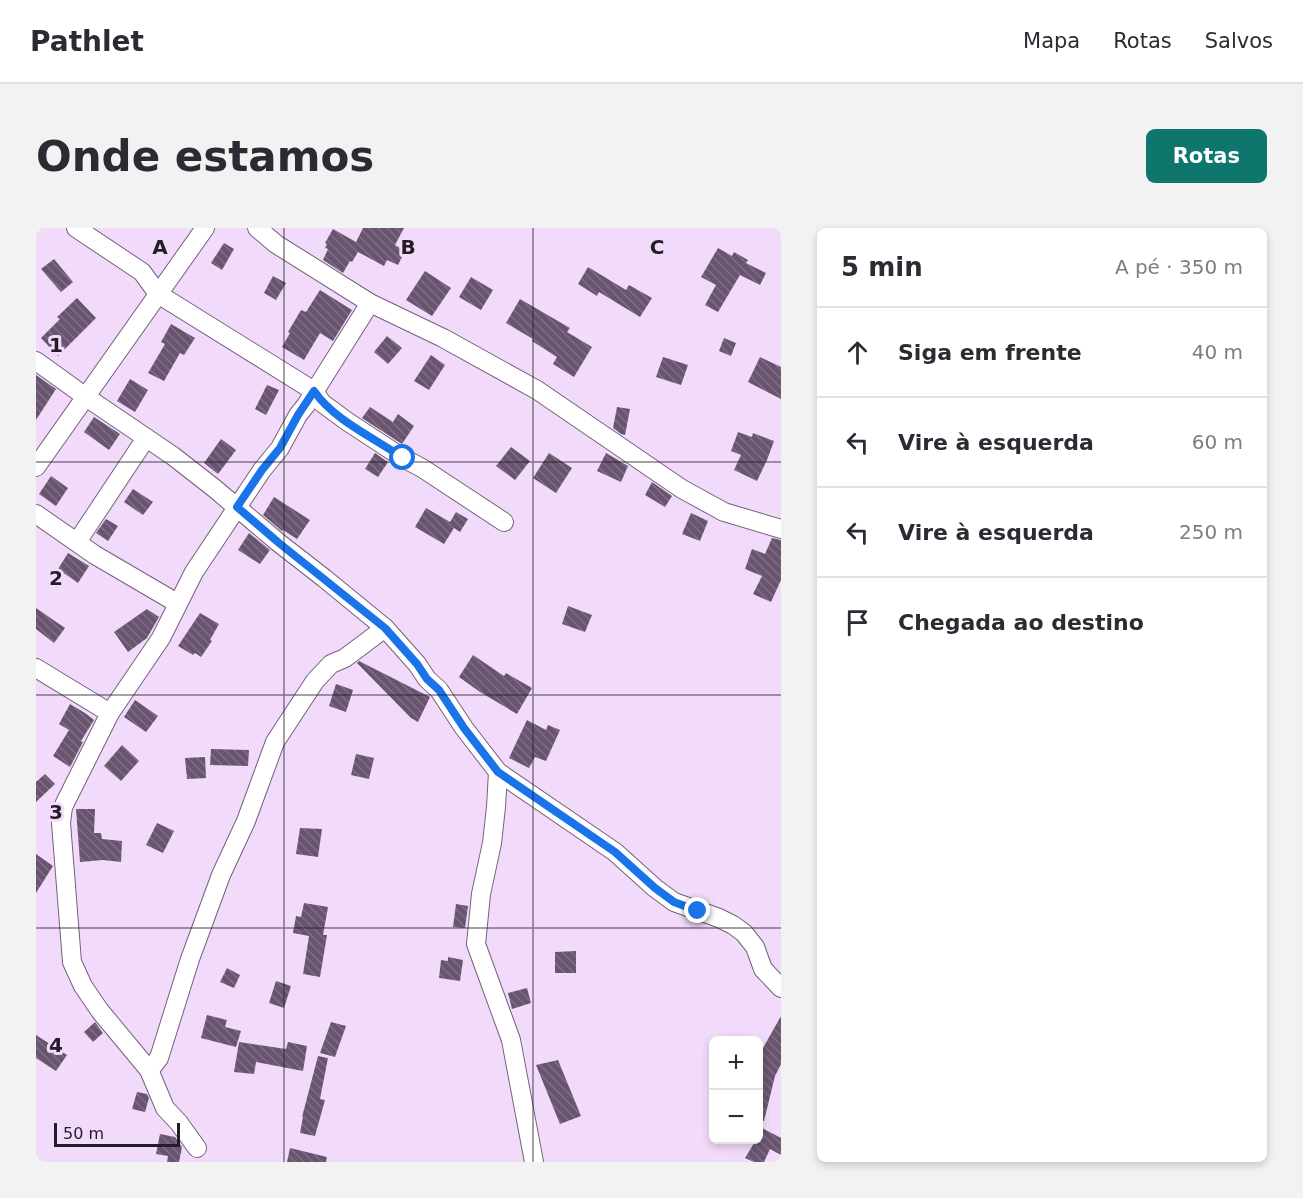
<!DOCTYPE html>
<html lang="pt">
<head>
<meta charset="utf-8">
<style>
  body { margin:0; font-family:"DejaVu Sans",sans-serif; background:#f2f2f3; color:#2b2b33 }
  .controls { position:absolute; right:18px; bottom:18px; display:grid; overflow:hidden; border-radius:9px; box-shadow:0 3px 9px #0003 }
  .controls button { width:54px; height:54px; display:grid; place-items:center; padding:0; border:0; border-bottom:2px solid #e1e1e2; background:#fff; color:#2b2b33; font:30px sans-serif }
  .scale { position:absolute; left:18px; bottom:15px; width:126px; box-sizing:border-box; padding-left:6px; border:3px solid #231b26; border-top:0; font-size:16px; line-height:21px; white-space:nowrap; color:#231b26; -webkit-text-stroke:4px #f2dbfa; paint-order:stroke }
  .stop { position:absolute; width:18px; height:18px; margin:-14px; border:4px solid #1a73e8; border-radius:50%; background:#fff }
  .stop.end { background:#1a73e8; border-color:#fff; box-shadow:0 2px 6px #0008 }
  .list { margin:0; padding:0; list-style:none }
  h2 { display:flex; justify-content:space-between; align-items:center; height:78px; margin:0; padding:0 24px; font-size:26px }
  h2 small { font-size:20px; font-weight:400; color:#7c7c81 }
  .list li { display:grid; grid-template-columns:39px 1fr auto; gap:18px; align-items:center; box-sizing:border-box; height:90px; padding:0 24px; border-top:2px solid #e1e1e2 }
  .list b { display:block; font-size:22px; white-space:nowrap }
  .list em { font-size:20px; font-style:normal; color:#7c7c81 }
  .icon { flex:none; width:33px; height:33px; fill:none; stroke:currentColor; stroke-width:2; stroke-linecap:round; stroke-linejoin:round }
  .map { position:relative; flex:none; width:745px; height:934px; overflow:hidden; border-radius:9px }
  header { display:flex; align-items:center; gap:36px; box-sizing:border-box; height:84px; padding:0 30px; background:#fff; border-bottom:2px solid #e1e1e2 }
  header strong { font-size:28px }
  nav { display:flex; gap:33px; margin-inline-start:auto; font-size:21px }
  .intro { display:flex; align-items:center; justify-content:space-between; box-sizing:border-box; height:144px; padding:0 36px }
  h1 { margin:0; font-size:42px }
  .button { padding:15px 27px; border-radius:9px; background:#0f766e; color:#fff; font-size:21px; font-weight:700 }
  main { display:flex; gap:36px; padding:0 36px }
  aside { flex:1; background:#fff; border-radius:9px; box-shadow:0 3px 9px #0003 }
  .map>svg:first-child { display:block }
  .building { fill:url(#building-back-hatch) }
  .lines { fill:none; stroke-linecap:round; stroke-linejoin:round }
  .minor-casing { stroke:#74607b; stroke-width:20 }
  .minor { stroke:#fff; stroke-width:18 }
  .route { stroke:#1a73e8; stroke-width:8 }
  .grid { fill:none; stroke:#231b26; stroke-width:1.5; stroke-opacity:0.55 }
  .grid-label { font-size:20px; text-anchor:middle; font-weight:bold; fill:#231b26; stroke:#f2dbfa; stroke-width:6; stroke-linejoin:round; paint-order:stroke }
</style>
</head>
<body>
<header>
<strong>Pathlet</strong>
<nav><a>Mapa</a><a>Rotas</a><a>Salvos</a></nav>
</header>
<div class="intro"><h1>Onde estamos</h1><a class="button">Rotas</a></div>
<main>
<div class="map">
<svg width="745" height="934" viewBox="0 0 745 934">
  <defs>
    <pattern id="building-back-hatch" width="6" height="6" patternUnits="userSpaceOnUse" patternTransform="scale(1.5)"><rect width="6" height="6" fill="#68546e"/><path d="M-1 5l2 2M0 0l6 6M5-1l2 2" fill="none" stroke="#7d6e82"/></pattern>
  </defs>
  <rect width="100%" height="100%" fill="#f2dbfa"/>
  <g class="building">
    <polygon points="327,0 368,0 359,17 369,23 362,37 351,32 348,38 322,24 316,34 314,33 307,45 287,32 292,21 289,20 291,16 289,15 297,1 320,14"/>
    <polygon points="188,15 198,21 186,42 175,35"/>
    <polygon points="682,20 696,28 698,24 712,32 710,35 730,45 724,57 704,47 682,84 669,77 680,57 665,49"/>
    <polygon points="18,31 37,54 25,64 5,41"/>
    <polygon points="552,39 590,62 593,57 616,70 604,89 563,64 561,68 542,56"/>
    <polygon points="389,43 415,60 396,88 370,72"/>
    <polygon points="237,48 250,55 240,72 228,65"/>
    <polygon points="435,49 457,62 445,82 423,69"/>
    <polygon points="284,62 316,82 297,113 284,105 268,132 246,119 254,105 252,104 265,82 270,84"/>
    <polygon points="41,70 60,90 22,128 5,110 24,91 21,89"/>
    <polygon points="484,71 534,100 531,104 556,119 538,149 517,136 521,129 496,113 497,111 470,95"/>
    <polygon points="135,96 159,110 148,127 144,125 128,153 112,145 129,116 125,114"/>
    <polygon points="351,108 366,120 352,136 338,124"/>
    <polygon points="688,110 700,115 695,128 683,123"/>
    <polygon points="395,127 409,137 393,162 378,153"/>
    <polygon points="627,129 652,137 645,157 620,149"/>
    <polygon points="724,129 745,139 745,171 712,154"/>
    <polygon points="0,147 20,161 0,192"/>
    <polygon points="94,151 112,162 99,184 81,173"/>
    <polygon points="231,157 243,162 230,187 219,181"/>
    <polygon points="334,179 357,194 362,186 378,198 366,216 326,190"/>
    <polygon points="581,179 594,181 589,207 585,206 577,200"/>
    <polygon points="58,189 84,206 73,222 48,204"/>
    <polygon points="702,204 716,209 717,205 738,213 731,232 721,253 698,242 705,227 695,223"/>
    <polygon points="185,211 200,222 182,246 168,235"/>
    <polygon points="475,219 494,233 479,252 460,238"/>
    <polygon points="339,225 352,234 342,249 329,241"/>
    <polygon points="513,225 536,240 520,265 497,250"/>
    <polygon points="570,225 592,238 585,254 561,243"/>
    <polygon points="15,248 32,260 20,278 3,266"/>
    <polygon points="616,254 636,268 629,279 609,267"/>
    <polygon points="97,261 117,274 107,287 88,274"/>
    <polygon points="238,269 274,292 261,311 247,302 246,303 227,287"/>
    <polygon points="390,280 414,294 420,284 432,291 424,304 418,300 408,316 379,299"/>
    <polygon points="655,285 672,293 664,313 646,306"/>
    <polygon points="70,291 82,298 72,313 60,305"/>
    <polygon points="213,305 234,322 224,336 202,322"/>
    <polygon points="736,310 745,312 745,352 735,374 717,366 726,348 709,341 716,321 729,326"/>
    <polygon points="32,325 53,338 42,355 22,341"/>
    <polygon points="532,378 556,387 549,404 526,396"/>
    <polygon points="0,380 29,400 18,415 0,401"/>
    <polygon points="111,381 123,389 111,410 92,424 78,404"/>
    <polygon points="164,385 183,396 174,412 176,413 165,429 159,425 157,427 142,418"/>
    <polygon points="437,427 468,448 470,445 496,460 481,486 444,464 423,449"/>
    <polygon points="323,433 394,469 382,494 375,490 321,435"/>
    <polygon points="300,456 317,462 310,484 293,478"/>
    <polygon points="99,472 122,488 110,504 88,489"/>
    <polygon points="34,476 49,485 58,492 45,513 47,514 34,539 17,528 33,502 23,496"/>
    <polygon points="491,492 510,502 512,497 524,502 510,533 499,529 493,540 473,530"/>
    <polygon points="86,517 103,533 85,553 68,538"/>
    <polygon points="175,521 213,522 212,538 174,537"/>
    <polygon points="320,526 338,530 333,551 315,547"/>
    <polygon points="169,529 170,550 151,551 149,530"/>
    <polygon points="9,546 19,556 0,574 0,554"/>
    <polygon points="40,581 59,581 58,605 65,605 66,611 86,613 85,634 67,632 44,634"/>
    <polygon points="121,595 138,603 127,625 110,617"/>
    <polygon points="264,600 286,601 282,629 260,626"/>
    <polygon points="0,626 17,638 0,665"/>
    <polygon points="268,675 292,679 287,707 291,707 284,749 267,746 273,708 257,705 260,688 265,689"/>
    <polygon points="420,676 432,678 429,700 417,699"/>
    <polygon points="540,723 540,745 519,745 519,724"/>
    <polygon points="412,729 427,732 424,753 403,750 405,732 412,733"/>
    <polygon points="191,740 204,747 198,760 184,754"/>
    <polygon points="240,753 255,758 248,780 233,775"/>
    <polygon points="491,760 495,775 476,781 472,765"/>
    <polygon points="171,787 191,792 189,799 205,803 200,819 165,810"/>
    <polygon points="745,788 745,836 739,848 728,893 723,893 723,827"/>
    <polygon points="59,794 67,805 57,814 48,804"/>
    <polygon points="295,794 310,798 299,829 284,825"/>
    <polygon points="0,807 31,827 20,843 0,830"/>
    <polygon points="203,814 250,821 252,814 271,818 267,843 220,834 218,846 198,844"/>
    <polygon points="282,828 292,830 284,871 289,872 279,908 264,905 267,889 266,889"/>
    <polygon points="522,832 545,888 524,896 500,837"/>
    <polygon points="101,864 111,866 113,870 109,884 96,881"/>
    <polygon points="726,900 745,910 745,927 734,921 728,934 718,934 709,930 720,912 723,912 723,907"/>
    <polygon points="124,906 139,909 146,919 143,934 131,934 132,928 120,926"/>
    <polygon points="254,920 291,929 290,934 251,934"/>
  </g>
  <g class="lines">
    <defs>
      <g id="minor">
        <polyline points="40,0 106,44 122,66 278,163 286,175 312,194 367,230 386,240 468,294"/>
        <polyline points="221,0 240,16 334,75 407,110 501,162 646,261 688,284 745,301"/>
        <polyline points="0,133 50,169 137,228 178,260 243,315 288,350 349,400 381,436 391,451 403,462 428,500 462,544 579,624 619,660 638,674 683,690 697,697 708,705 719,719 727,741 745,760"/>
        <polyline points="0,239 169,0"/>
        <polyline points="0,286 59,327 141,375"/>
        <polyline points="41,314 110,210"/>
        <polyline points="0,440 74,485"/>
        <polyline points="462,544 460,579 456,615 445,666 440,716 475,812 498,934"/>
        <polyline points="113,842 116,839 123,830 154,731 185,647 210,593 239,514 279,453 295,436 309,430 349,400"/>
        <polyline points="161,920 143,895 129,880 113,842 64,783 47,758 36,734 25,595 27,579 74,485 125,410 158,344 226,242 244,220 262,187 270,177 334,75"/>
      </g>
    </defs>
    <use href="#minor" class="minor-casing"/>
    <use href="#minor" class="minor"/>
  </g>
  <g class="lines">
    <path class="route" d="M367 230C337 209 299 193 278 163L262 187 244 220 226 242 201 279 243 315 349 400 381 436 391 451 403 462 428 500 462 544 579 624 619 660 638 674 662 683"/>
  </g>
  <path class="grid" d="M248 0V934M497 0V934M0 234H745M0 467H745M0 700H745"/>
  <g class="grid-label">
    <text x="124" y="26">A</text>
    <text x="372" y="26">B</text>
    <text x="621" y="26">C</text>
    <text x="20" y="124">1</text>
    <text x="20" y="357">2</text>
    <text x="20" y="591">3</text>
    <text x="20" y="824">4</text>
  </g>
</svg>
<div class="controls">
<button>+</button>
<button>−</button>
</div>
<div class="scale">50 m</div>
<div class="stop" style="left:367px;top:230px"></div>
<div class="stop end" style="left:662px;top:683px"></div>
</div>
<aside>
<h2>5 min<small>A pé · 350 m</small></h2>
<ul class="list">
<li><svg class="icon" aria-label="ahead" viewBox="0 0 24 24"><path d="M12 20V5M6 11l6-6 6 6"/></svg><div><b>Siga em frente</b></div><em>40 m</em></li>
<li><svg class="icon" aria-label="left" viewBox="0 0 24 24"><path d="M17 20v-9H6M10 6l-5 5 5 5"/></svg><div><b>Vire à esquerda</b></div><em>60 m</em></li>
<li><svg class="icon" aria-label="left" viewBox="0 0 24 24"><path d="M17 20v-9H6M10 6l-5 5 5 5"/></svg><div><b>Vire à esquerda</b></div><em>250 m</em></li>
<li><svg class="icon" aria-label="arrive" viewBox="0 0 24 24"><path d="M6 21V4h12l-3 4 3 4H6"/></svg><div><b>Chegada ao destino</b></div></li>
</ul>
</aside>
</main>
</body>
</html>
